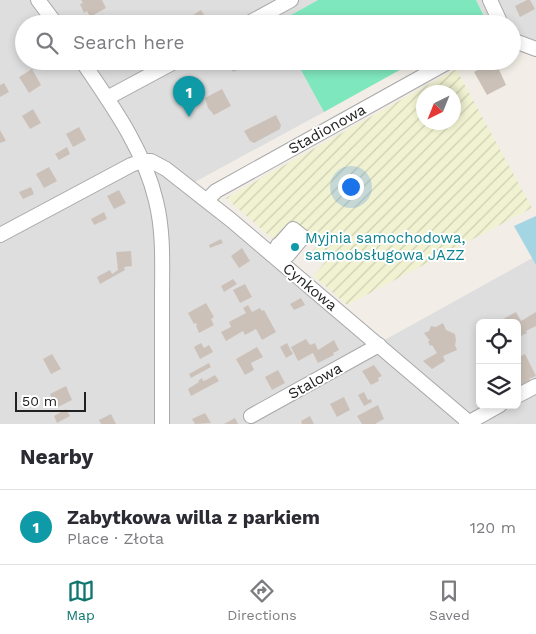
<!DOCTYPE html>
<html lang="en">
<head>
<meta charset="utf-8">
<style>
  body { margin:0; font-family:"Work Sans",sans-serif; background:#f2f2f3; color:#2b2b33 }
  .controls { position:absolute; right:15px; bottom:15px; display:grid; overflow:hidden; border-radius:8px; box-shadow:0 2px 8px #0003 }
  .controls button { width:45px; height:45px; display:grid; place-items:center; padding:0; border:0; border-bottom:1px solid #e1e1e2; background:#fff; color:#2b2b33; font:25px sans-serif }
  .compass { position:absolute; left:416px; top:85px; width:45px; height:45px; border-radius:50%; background:#fff; box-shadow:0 2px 8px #0003; rotate:223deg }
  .scale { position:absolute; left:15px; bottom:12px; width:71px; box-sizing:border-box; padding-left:5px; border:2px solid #212121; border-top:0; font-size:14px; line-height:18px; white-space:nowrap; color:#212121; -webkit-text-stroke:4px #fff; paint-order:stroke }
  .you { position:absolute; left:350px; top:186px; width:18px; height:18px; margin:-12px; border:4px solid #fff; border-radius:50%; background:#1a73e8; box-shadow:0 0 0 8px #1a73e833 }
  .badge { display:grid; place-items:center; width:32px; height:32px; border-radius:50%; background:#0f766e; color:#fff; font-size:16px; font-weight:700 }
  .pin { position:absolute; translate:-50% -41px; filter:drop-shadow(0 1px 2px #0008) }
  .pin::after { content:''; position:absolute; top:26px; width:18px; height:15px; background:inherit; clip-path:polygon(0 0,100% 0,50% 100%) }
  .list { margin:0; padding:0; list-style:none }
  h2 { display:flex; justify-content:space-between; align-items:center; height:65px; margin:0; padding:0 20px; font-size:21px }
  h2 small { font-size:16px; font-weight:400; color:#7c7c81 }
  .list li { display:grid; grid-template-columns:32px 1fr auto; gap:15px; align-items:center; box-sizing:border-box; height:75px; padding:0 20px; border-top:1px solid #e1e1e2 }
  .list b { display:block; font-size:19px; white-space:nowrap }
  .list p { margin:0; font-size:16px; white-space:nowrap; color:#7c7c81 }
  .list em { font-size:16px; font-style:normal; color:#7c7c81 }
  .icon { flex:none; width:28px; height:28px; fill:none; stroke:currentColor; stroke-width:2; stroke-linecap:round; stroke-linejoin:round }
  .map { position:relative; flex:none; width:536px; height:424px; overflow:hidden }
  .search { position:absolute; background:#fff; box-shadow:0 2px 8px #0003; left:15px; right:15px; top:15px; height:55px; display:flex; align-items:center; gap:12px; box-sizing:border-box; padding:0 18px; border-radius:28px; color:#7c7c81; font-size:19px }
  .sheet { height:140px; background:#fff }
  nav { display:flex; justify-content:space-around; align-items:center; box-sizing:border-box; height:70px; border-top:1px solid #e1e1e2; background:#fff; font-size:14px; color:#7c7c81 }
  nav a { display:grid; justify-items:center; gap:2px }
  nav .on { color:#0f766e }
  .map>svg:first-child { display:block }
  .residential { fill:#dfdede; fill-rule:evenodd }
  .farmland { fill:url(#farmland-furrows); fill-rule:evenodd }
  .pitch { fill:#7fe7be }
  .water { fill:#a4d5e3 }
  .building { fill:#cbc1b9 }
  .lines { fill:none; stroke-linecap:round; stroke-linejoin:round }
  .minor-casing { stroke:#a8a8a8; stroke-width:16 }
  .minor { stroke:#fff; stroke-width:14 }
  .culture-dot { fill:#0f9aa8; stroke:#fff; stroke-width:2 }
  .labels { text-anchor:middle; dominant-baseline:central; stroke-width:4; stroke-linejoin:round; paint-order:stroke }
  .street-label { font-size:15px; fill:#212121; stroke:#fff }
  .culture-label { font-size:15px; fill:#0d838f; stroke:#fff; text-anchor:start }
</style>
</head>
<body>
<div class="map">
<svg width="536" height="424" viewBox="0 0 536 424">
  <defs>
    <pattern id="farmland-furrows" width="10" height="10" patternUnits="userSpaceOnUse" patternTransform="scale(1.25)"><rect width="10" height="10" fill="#f0f2d1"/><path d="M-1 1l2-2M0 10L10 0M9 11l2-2" fill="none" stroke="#cecfb3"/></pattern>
  </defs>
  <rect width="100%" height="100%" fill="#f2eee7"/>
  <g class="residential">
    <path d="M0 0H318L275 24H24V61H296L324 112 182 189 370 348 536 256V424H0ZM480 323H517V405H480Z"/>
    <polygon points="476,0 536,0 536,57 512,49 512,24 489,24"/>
  </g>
  <path class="farmland" d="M456 69 532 208 347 305 314 276 326 261 312 251 319 244 294 221 275 241 226 198ZM424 92H454V122H424Z"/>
  <g class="pitch">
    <polygon points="318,0 476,0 487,22 484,24 275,24"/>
    <polygon points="296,61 416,61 324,112"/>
  </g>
  <polygon class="water" points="536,216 536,265 514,226"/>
  <g class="building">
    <polygon points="81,0 102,0 106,8 90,17 87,11 84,13 80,4 83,3"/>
    <polygon points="527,0 530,0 535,9 520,17 515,6"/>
    <polygon points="201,10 210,24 190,24 187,19"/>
    <polygon points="228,61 247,61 249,65 233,72"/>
    <polygon points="487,65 490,70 497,65 506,85 487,95 474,72"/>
    <polygon points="32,69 41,85 29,93 19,77"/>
    <polygon points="4,83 9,92 0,97 0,85"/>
    <polygon points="222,89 231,106 214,115 208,108 205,98"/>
    <polygon points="33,109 41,123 30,129 22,116"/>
    <polygon points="276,115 281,125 280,129 254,143 250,141 244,131"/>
    <polygon points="79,127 86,140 73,147 66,134"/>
    <polygon points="0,130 6,141 0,143"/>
    <polygon points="67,147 70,154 59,160 55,154"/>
    <polygon points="49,167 57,181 44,188 36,174"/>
    <polygon points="31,187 34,194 23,199 19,192"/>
    <polygon points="119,190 126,203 114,209 107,196"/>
    <polygon points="104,212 107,219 94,225 91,219"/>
    <polygon points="221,239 223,243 210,248 209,245"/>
    <polygon points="242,248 250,261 239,268 231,256"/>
    <polygon points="131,251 132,266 124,267 125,270 100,284 97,277 110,270 112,274 118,270 116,252"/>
    <polygon points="233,279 237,284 224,292 221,286"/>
    <polygon points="245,284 252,297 240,303 233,290"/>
    <polygon points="301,298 305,305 294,310 290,304"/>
    <polygon points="206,303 214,317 211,319 214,325 199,333 196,326 197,325 196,323 194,324 188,313"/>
    <polygon points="248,305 252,312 260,308 262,311 264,310 276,332 262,340 256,329 245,335 243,331 226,341 221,332 231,327 229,322 246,313 243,308"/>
    <polygon points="516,312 521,321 536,312 536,326 526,331 527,333 517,338 517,323 505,323 503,319"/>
    <polygon points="443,323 446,330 455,334 456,340 455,345 457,350 443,356 445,361 432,369 423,361 437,353 432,345 430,346 428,341 430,341 424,333 429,331 431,326 436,327"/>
    <polygon points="306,339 310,345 315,343 318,350 334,340 339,350 333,353 334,355 318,363 313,353 298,361 291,347"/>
    <polygon points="201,343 204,348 209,345 213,352 200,359 194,347"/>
    <polygon points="287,343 293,354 286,358 280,347"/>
    <polygon points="257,347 263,357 251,363 254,370 245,375 236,359"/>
    <polygon points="52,354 61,369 51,374 43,359"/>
    <polygon points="525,354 536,376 529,379 531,381 517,388 517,358"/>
    <polygon points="209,363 211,367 191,378 189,374"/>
    <polygon points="374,365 382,376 378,378 379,381 371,385 362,371"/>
    <polygon points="278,370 285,383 272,390 265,377"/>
    <polygon points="215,375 219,381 191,396 188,389 199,382 198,381 202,378 203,381 206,380"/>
    <polygon points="66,386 72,400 56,408 50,394"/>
    <polygon points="364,392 368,400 371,399 372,402 364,406 358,395"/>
    <polygon points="344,397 350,410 337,417 330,404"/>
    <polygon points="378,405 384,419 375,424 362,424 357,416"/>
    <polygon points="66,409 70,416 57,423 54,416"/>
    <polygon points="205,413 211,423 195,424 192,419"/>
    <polygon points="111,414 116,424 101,424 99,420"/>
    <polygon points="310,416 314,424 302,424 301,421"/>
    <polygon points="235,418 238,424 224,424"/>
  </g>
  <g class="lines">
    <defs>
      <g id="minor">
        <polyline points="38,0 56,24"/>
        <polyline points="490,0 501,24"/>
        <polyline points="247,24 291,0"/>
        <polyline points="512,40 536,49"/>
        <path d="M82 61C111 104 144 149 156 201 164 233 162 266 162 299 162 341 162 382 162 424"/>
        <polyline points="107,98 176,61"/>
        <polyline points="207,200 216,191 450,61"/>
        <polyline points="0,235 131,165 142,161 151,161 166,169 231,220 471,424"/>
        <polyline points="271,254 293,229 303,237 288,255 278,245"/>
        <polyline points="517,396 536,386"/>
        <polyline points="251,416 379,345"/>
        <polyline points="466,424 500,405"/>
      </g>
    </defs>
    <use href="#minor" class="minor-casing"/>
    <use href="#minor" class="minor"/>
  </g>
  <circle class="culture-dot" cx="295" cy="247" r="5"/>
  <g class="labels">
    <g class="street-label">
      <text transform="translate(327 129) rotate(-29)">Stadionowa</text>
      <text transform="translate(310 287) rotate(40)">Cynkowa</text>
      <text transform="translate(315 381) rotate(-29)">Stalowa</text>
    </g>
    <g class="culture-label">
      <text x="305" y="238">Myjnia samochodowa,<tspan x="305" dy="17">samoobsługowa JAZZ</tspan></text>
    </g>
  </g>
</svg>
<div class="controls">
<button><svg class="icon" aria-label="locate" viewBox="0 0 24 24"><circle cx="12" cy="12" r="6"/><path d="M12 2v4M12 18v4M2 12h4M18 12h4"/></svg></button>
<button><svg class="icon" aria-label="layers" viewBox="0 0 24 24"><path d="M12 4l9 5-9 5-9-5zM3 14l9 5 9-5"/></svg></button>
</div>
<svg class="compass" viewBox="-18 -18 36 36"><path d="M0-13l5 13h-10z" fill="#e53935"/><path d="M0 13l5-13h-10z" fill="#7c7c81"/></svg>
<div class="scale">50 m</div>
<div class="you"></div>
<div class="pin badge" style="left:189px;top:117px;background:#0f9aa8">1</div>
<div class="search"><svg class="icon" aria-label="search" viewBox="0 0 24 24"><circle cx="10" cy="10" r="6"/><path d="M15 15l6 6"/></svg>Search here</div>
</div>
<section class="sheet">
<h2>Nearby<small></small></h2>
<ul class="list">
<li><span class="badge" style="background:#0f9aa8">1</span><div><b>Zabytkowa willa z parkiem</b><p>Place · Złota</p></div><em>120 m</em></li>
</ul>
</section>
<nav>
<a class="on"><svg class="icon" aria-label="map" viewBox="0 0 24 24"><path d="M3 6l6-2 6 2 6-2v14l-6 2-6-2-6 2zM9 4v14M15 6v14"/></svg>Map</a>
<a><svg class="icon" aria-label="directions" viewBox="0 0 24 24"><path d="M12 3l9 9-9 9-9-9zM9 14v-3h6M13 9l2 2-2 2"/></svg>Directions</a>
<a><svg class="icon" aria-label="saved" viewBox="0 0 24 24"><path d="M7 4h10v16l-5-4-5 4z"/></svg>Saved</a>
</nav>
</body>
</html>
